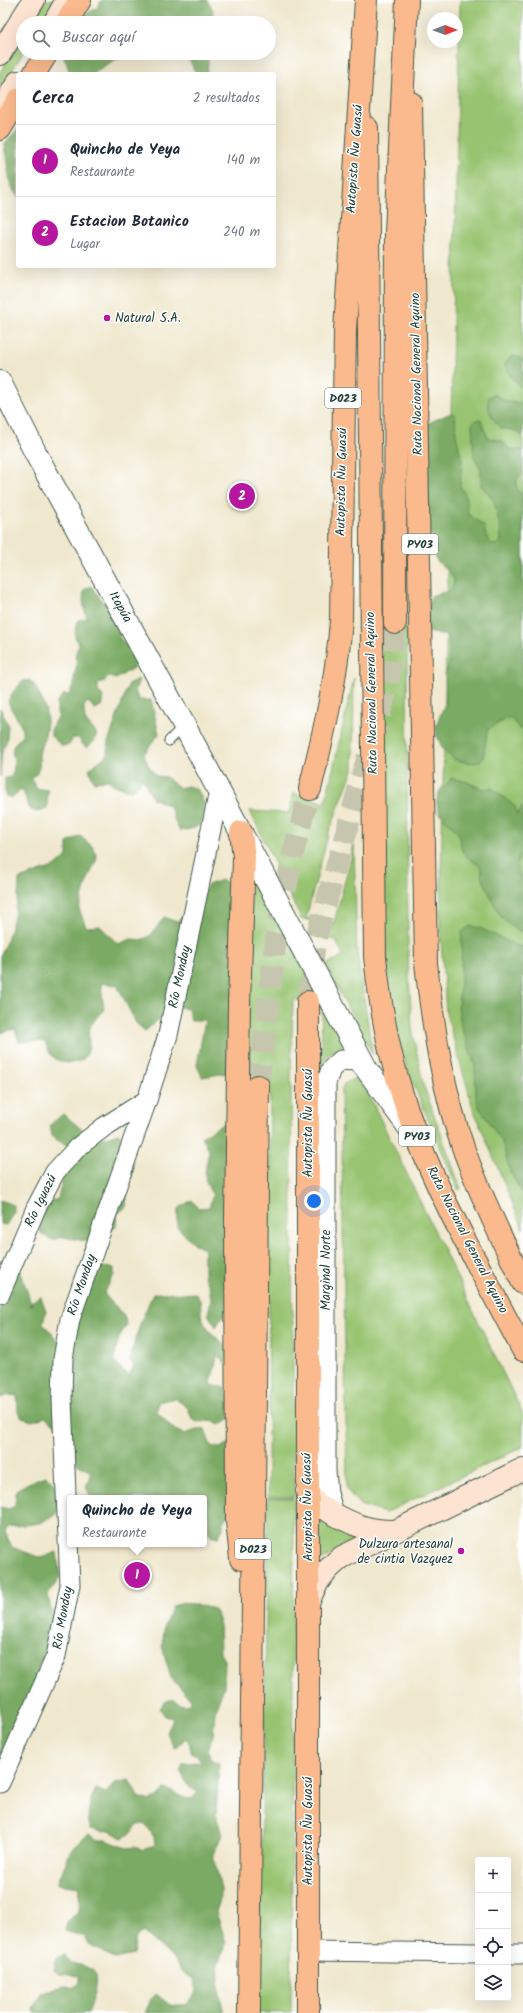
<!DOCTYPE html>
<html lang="es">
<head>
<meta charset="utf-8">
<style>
  body { margin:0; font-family:Kalam,sans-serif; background:#f6f6f7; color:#1f2937 }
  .controls { position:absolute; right:12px; bottom:12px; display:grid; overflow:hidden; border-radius:4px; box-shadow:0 4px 16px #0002 }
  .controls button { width:36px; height:36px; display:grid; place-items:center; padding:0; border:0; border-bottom:1px solid #e0e1e3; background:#fff; color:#1f2937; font:20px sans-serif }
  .compass { position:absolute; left:427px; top:12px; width:36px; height:36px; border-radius:50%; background:#fff; box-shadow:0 4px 16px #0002; rotate:90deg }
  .you { position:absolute; left:314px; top:1201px; width:14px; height:14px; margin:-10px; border:3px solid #fff; border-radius:50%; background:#1a73e8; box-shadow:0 0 0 6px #1a73e833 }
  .badge { display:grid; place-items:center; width:26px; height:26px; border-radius:50%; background:#b5179e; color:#fff; font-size:13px; font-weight:700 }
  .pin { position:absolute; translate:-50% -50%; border:2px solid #fff; box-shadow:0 1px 4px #0006 }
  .popup { position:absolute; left:67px; top:1495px; width:140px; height:52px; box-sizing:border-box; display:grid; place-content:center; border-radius:4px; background:#fff; filter:drop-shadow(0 1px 3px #0005); font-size:13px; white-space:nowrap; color:#747a83 }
  .popup b { font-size:15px; color:#1f2937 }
  .popup::after { content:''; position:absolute; left:50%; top:100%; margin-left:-8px; border:8px solid transparent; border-top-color:#fff }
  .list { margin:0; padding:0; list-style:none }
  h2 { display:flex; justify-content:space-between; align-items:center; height:52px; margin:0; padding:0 16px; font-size:17px }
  h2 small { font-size:13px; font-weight:400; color:#747a83 }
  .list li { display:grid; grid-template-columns:26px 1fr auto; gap:12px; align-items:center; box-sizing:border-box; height:72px; padding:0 16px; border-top:1px solid #e0e1e3 }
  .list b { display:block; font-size:15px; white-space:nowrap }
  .list p { margin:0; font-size:13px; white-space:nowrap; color:#747a83 }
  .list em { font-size:13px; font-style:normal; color:#747a83 }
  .icon { flex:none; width:22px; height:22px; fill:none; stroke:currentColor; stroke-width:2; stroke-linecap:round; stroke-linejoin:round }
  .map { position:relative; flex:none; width:523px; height:2013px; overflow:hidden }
  .search { position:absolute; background:#fff; box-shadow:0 4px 16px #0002; left:16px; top:16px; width:260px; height:44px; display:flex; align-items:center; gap:10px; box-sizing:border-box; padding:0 14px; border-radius:22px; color:#747a83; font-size:15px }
  .panel { position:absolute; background:#fff; box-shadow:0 4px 16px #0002; left:16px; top:72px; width:260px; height:196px; border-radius:4px }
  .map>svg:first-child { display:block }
  .green { fill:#98c471; stroke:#5c8052 }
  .forest { fill:#7aaa63; stroke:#4c744c }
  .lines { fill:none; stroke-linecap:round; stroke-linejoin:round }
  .motorway-tunnel { stroke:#c6c6af; stroke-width:22; stroke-dasharray:22 11; stroke-linecap:butt }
  .service-casing { stroke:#3e574b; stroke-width:11 }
  .minor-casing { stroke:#3e574b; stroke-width:21 }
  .tertiary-casing { stroke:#3e574b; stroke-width:24 }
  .secondary-casing { stroke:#3e574b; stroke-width:24 }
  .trunk-casing { stroke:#3e574b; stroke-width:24 }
  .motorway-casing { stroke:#3e574b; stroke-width:24 }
  .service { stroke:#fff; stroke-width:9 }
  .minor { stroke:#fff; stroke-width:19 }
  .tertiary { stroke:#fff; stroke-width:22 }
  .secondary { stroke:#fde3d1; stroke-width:22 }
  .trunk { stroke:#fbba8d; stroke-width:22 }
  .motorway { stroke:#fbba8d; stroke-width:22 }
  .poi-dot { fill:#b5179e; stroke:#fff; stroke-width:1.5 }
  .labels { text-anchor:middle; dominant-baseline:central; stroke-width:3; stroke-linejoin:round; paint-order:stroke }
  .shield { fill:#fff; stroke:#627771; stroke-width:1 }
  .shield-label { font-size:12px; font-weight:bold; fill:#1f3d34 }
  .street-label { font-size:13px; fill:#1f3d34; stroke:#fff }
  .poi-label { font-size:13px; fill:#1f3d34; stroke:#fff; text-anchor:start }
</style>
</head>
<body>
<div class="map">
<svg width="523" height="2013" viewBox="0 0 523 2013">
  <rect width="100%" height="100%" fill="#fff"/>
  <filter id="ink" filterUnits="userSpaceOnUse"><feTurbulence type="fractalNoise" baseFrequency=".025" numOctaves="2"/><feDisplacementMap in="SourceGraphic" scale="8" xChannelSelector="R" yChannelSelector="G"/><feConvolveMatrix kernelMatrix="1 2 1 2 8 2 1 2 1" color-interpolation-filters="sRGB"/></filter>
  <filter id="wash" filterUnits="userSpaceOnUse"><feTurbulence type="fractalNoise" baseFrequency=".012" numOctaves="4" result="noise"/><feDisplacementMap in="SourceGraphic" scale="16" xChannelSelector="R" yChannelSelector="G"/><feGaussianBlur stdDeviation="0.9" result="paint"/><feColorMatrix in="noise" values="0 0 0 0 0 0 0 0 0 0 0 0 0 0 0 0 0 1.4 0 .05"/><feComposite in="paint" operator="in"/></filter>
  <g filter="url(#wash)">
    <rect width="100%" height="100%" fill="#f0e8ce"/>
    <g class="green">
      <polygon points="45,0 56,0 41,23 30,23"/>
      <polygon points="460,0 523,0 523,1229 473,1108 446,1013 440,926"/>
      <polygon points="23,35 23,53 0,90 0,72"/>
      <polygon points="382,624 407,626 408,956 412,1028 423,1084 461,1189 458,1190 407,1069 397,1031 388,976 384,923"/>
      <polygon points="354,678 353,770 329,832 306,918 334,923 354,845 357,953 373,1055 325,965 343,956 336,940 330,939 333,924 301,919 250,811 289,813 293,793 325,803"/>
      <path d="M254 869 349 1048V1049C336 1048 326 1054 321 1066L322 1000H293L291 1078 294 1497H268L270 1077H244L252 871Z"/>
      <polygon points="355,1078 363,1083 523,1414 523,1447 385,1513 360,1505 347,1490 341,1092 344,1084"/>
      <path d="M268 1498H294L291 2013H258C261 1841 266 1670 268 1498Z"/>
      <polygon points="322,1521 360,1537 320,1562 318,1557 318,1524"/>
    </g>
    <g class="forest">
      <polygon points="102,0 207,0 213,10 212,23 75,23 75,20 97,8"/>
      <path d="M64 53H124C114 62 103 65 94 74L70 73 63 54Z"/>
      <polygon points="180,53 209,53 207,72 205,74 196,74 190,61"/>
      <polygon points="18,129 18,197 11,187 4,144"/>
      <path d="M512 356H517L523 360V389C515 381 507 375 505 363Z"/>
      <path d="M494 394 507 402 523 403V436L516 431 501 428C493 420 485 409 489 397Z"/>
      <path d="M451 413 455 415 456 435 462 460 460 486 465 494 468 514 484 526 486 536 491 544 497 545 501 541V531L494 501 481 485V469L474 456 472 424 476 420H481L488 438 503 441 509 449 523 450V474L518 477C515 486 516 490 523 495V729H520L510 717 488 729 483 758 480 762 469 763 455 760 443 750 437 736 436 726 446 701 445 674 449 664V641L447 636 427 632 426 616 431 596 451 590C462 571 438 571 434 554 432 550 434 543 434 538L426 531 428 423Z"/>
      <path d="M91 586 102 601 107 604 118 626 119 637 125 644 132 648 137 662 133 668 116 679 109 677 105 681 98 683V691L103 696V705L95 709 88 702 84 706C84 709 84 715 85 719 92 732 106 732 87 748L82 744 79 738H73L69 745 62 746 51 736V730L55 720 59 718 57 713V701L64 694 69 695 73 684 77 663 75 656 79 644 75 637 76 625 79 620 87 618C84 608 82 601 84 590Z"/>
      <path d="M139 679 135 691 139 700H151L159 734 144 754 148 765 156 776 166 777 179 788 188 786 198 790 204 803 202 822 195 828 180 831C168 813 179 807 153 799L141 776 140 784 130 791 116 786 108 780 94 782 89 769 107 755 108 742 129 683Z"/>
      <path d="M30 680C35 685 37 690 40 696 50 717 48 727 41 747 36 762 45 765 32 779L36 788 48 790 47 808 37 812 30 809 22 789 11 798 5 795V778L11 777C21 758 2 751 22 737 24 722 12 715 8 701L13 692 23 681Z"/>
      <polygon points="0,708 8,724 7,740 2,752 0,777"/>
      <path d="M451 778 468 782 482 789 492 788 515 806 517 815 523 806V854L519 857 517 867 520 877 523 878V932C494 922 494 897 481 877 485 863 469 862 463 852 459 847 462 840 459 835 451 821 436 818 437 800 438 786 447 788 451 778Z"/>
      <path d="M80 836 93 847 97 858 86 884 79 909 86 927 100 926 118 944 131 939 142 940 152 934 164 917 177 922 195 905 208 885 221 880 233 885 231 896 235 907 233 1072 202 1077 197 1065 205 1020H191L188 1009 175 1006 145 1031 136 1023 117 985 101 983 104 1011C97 1017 91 1023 89 1031 88 1036 89 1042 89 1047 87 1061 75 1065 63 1062 52 1059 48 1052 45 1042L33 1041 19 1042 15 1029 0 1033V956C11 933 19 904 19 879L56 866 67 856V843Z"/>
      <polygon points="470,926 480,928 517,946 523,946 523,1194 510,1172 502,1142 479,1107 476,1097 475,1065 461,1027 458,1006 461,975 462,932"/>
      <polygon points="63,1114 95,1140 119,1133 133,1169 127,1193 126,1207 117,1214 116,1227 91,1242 63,1237 52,1240 41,1233 37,1221 47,1202 58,1199 70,1147 52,1137 50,1125"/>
      <path d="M233 1118 230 1314 222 1317 216 1327 208 1314 211 1300 209 1286 204 1277V1249L194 1244 177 1227 178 1209 192 1200 198 1208 209 1207 213 1195C200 1177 207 1168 209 1149L201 1137Z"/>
      <polygon points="0,1200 14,1205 14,1212 6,1225 0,1224"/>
      <path d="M100 1267 114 1268V1275L104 1293C113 1307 124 1309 127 1326 118 1333 116 1350 114 1362L129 1376 134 1366 130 1361C134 1337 143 1316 153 1294 167 1291 181 1295 195 1293 203 1303 200 1303 201 1314 204 1329 217 1339 229 1347L226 1364 216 1354 217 1358 211 1383 214 1386 223 1387 233 1402 232 1417 220 1425 213 1420 197 1422 192 1419 188 1408 175 1398 158 1402 157 1412 175 1430 184 1434 204 1428 211 1446 220 1448 236 1440 235 1506 223 1522V1529L218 1537H212L208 1532V1514L205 1511 204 1512V1498H91L86 1487 91 1472 77 1464 57 1426 45 1417 32 1421 22 1418 18 1412 17 1396 9 1395 0 1398V1310L13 1270 21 1272C24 1284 29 1294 31 1306L32 1301 41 1297 46 1311 43 1323 64 1348 92 1275Z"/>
      <path d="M46 1476C60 1484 58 1499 57 1514L40 1523 8 1527 5 1532 12 1547 41 1558 57 1552 60 1577 48 1595 56 1632 45 1660 39 1662 36 1683 31 1697 25 1698 20 1717 0 1764V1507L9 1509 15 1506 16 1490 34 1480Z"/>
      <path d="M182 1603 193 1604 214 1609 219 1619 220 1653 225 1662 224 1687 215 1711 213 1736 208 1746 210 1759 219 1763 216 1815 222 1835 213 1854 221 1889V1897L216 1912 226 1942 218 1965 220 1995 224 2013H145L151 1999 156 1994 170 2005H187L197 1991 194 1980 180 1970 175 1960 144 1932 136 1937 133 1955 115 1959 89 1944 85 1937 65 1931 67 1923 79 1910 80 1887 57 1884 72 1848 89 1834 98 1840H106L127 1848 136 1847 143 1851 155 1845 154 1837 145 1824H137L130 1834 122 1838 110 1831 102 1832 91 1829C85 1816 90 1801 96 1789L106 1793 115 1783 129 1780 139 1797 150 1801 159 1797 165 1789C175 1792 182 1799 192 1799L198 1792 189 1787 180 1771 183 1763 201 1762 197 1755 190 1752V1744L186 1738 175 1749 167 1733 173 1718 165 1716 160 1709 164 1702 173 1699 179 1704 188 1705 191 1699 171 1678 162 1646 165 1624 173 1606Z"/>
      <path d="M64 1954 71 1964C108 1965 96 1988 89 2012L35 2013 33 2008 42 1992 63 1986 72 1988 79 1984V1976L60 1974 54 1970 57 1958Z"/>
    </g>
  </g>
  <g filter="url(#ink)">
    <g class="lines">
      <g class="motorway-tunnel">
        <polyline points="308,1002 315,942 388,685 395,623"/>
        <polyline points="258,1086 277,930 295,846 310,789"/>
      </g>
      <defs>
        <polyline id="service" points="169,741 184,725"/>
        <g id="minor">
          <polyline points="0,1294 36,1208 55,1172 78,1147 104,1127 147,1100"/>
          <polyline points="334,1514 328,1493 326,1471 326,1083 331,1069 341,1060 356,1061 367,1070"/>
          <polyline points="0,1783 56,1656 70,1585 62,1400 63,1359 70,1319 147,1100 168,1035 219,791"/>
          <polyline points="308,1951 478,1953"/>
          <polyline points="508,1954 523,1954"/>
        </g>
        <polyline id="tertiary" points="0,382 36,454 184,725 367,1070 413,1133"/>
        <g id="secondary">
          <polyline points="54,23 67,0"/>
          <polyline points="0,54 34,0"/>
          <polyline points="0,112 18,82"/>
          <path d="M307 1491C313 1503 321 1507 332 1513 354 1525 368 1531 393 1531"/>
          <path d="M309 1601C317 1579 325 1571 342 1557L523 1469"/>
        </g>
        <g id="trunk">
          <polyline points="66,23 80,0"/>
          <polyline points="34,74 47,53"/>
          <path d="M411 103 426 963C433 1027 443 1092 465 1153 482 1198 502 1240 523 1283"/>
          <path d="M367 128 375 957C380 1003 387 1047 401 1091 429 1182 479 1266 523 1350"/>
          <polyline points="0,129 18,100"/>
        </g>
        <g id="motorway">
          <polyline points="395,623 396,233 407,0"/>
          <path d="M310 789C324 732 337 679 341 620L345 330 366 0"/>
          <polyline points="241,832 244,857 239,1004 236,1218 237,1521 241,1559"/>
          <polyline points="249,2013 258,1086"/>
          <polyline points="308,2013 308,1002"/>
        </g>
      </defs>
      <use href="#service" class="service-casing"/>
      <use href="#minor" class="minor-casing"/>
      <use href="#tertiary" class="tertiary-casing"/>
      <use href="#secondary" class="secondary-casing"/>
      <use href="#trunk" class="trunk-casing"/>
      <use href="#motorway" class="motorway-casing"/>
      <use href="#service" class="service"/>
      <use href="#minor" class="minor"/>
      <use href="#tertiary" class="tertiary"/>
      <use href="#secondary" class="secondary"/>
      <use href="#trunk" class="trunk"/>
      <use href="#motorway" class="motorway"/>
    </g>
  </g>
  <g class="poi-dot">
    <circle cx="107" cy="318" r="4"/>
    <circle cx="461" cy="1551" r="4"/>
  </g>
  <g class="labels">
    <g class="shield">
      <rect x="325" y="388" width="36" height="20" rx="3"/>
      <rect x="402" y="534" width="36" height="20" rx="3"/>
      <rect x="399" y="1126" width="36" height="20" rx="3"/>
      <rect x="235" y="1539" width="36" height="20" rx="3"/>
    </g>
    <g class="shield-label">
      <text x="343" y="398">D023</text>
      <text x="420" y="544">PY03</text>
      <text x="417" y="1136">PY03</text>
      <text x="253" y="1549">D023</text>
    </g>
    <g class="street-label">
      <text transform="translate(355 159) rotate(-86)">Autopista Ñu Guasú</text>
      <text transform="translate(417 374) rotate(-91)">Ruta Nacional General Aquino</text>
      <text transform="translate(342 482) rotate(-89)">Autopista Ñu Guasú</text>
      <text transform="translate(120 607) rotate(61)">Itapúa</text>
      <text transform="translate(372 693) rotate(-91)">Ruta Nacional General Aquino</text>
      <text transform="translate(180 977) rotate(-78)">Río Monday</text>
      <text transform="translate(308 1123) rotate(-90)">Autopista Ñu Guasú</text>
      <text transform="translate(41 1201) rotate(-64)">Río Iguazú</text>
      <text transform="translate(467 1240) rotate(63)">Ruta Nacional General Aquino</text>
      <text transform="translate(326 1270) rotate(-90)">Marginal Norte</text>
      <text transform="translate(82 1285) rotate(-71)">Río Monday</text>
      <text transform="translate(308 1507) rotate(-91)">Autopista Ñu Guasú</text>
      <text transform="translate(63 1618) rotate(-80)">Río Monday</text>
      <text transform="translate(308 1831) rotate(-90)">Autopista Ñu Guasú</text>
    </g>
    <g class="poi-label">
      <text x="115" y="318">Natural S.A.</text>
      <text x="453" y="1544" text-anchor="end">Dulzura artesanal<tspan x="453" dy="15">de cintia Vazquez</tspan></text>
    </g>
  </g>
</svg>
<div class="controls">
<button>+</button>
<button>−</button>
<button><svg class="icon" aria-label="locate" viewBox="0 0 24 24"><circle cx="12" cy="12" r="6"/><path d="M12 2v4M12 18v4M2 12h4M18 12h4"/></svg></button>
<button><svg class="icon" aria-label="layers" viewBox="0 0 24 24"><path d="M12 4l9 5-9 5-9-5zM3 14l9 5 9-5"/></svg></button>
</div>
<svg class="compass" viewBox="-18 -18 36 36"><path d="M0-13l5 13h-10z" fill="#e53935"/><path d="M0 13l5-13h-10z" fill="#747a83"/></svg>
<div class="you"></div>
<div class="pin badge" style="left:137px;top:1575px">1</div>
<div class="popup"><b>Quincho de Yeya</b>Restaurante</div>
<div class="pin badge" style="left:242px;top:496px">2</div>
<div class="search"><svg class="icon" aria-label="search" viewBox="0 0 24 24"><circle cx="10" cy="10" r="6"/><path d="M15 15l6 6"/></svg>Buscar aquí</div>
<section class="panel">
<h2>Cerca<small>2 resultados</small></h2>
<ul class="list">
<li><span class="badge">1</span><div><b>Quincho de Yeya</b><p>Restaurante</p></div><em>140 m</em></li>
<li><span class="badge">2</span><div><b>Estacion Botanico</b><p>Lugar</p></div><em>240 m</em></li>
</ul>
</section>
</div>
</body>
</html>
